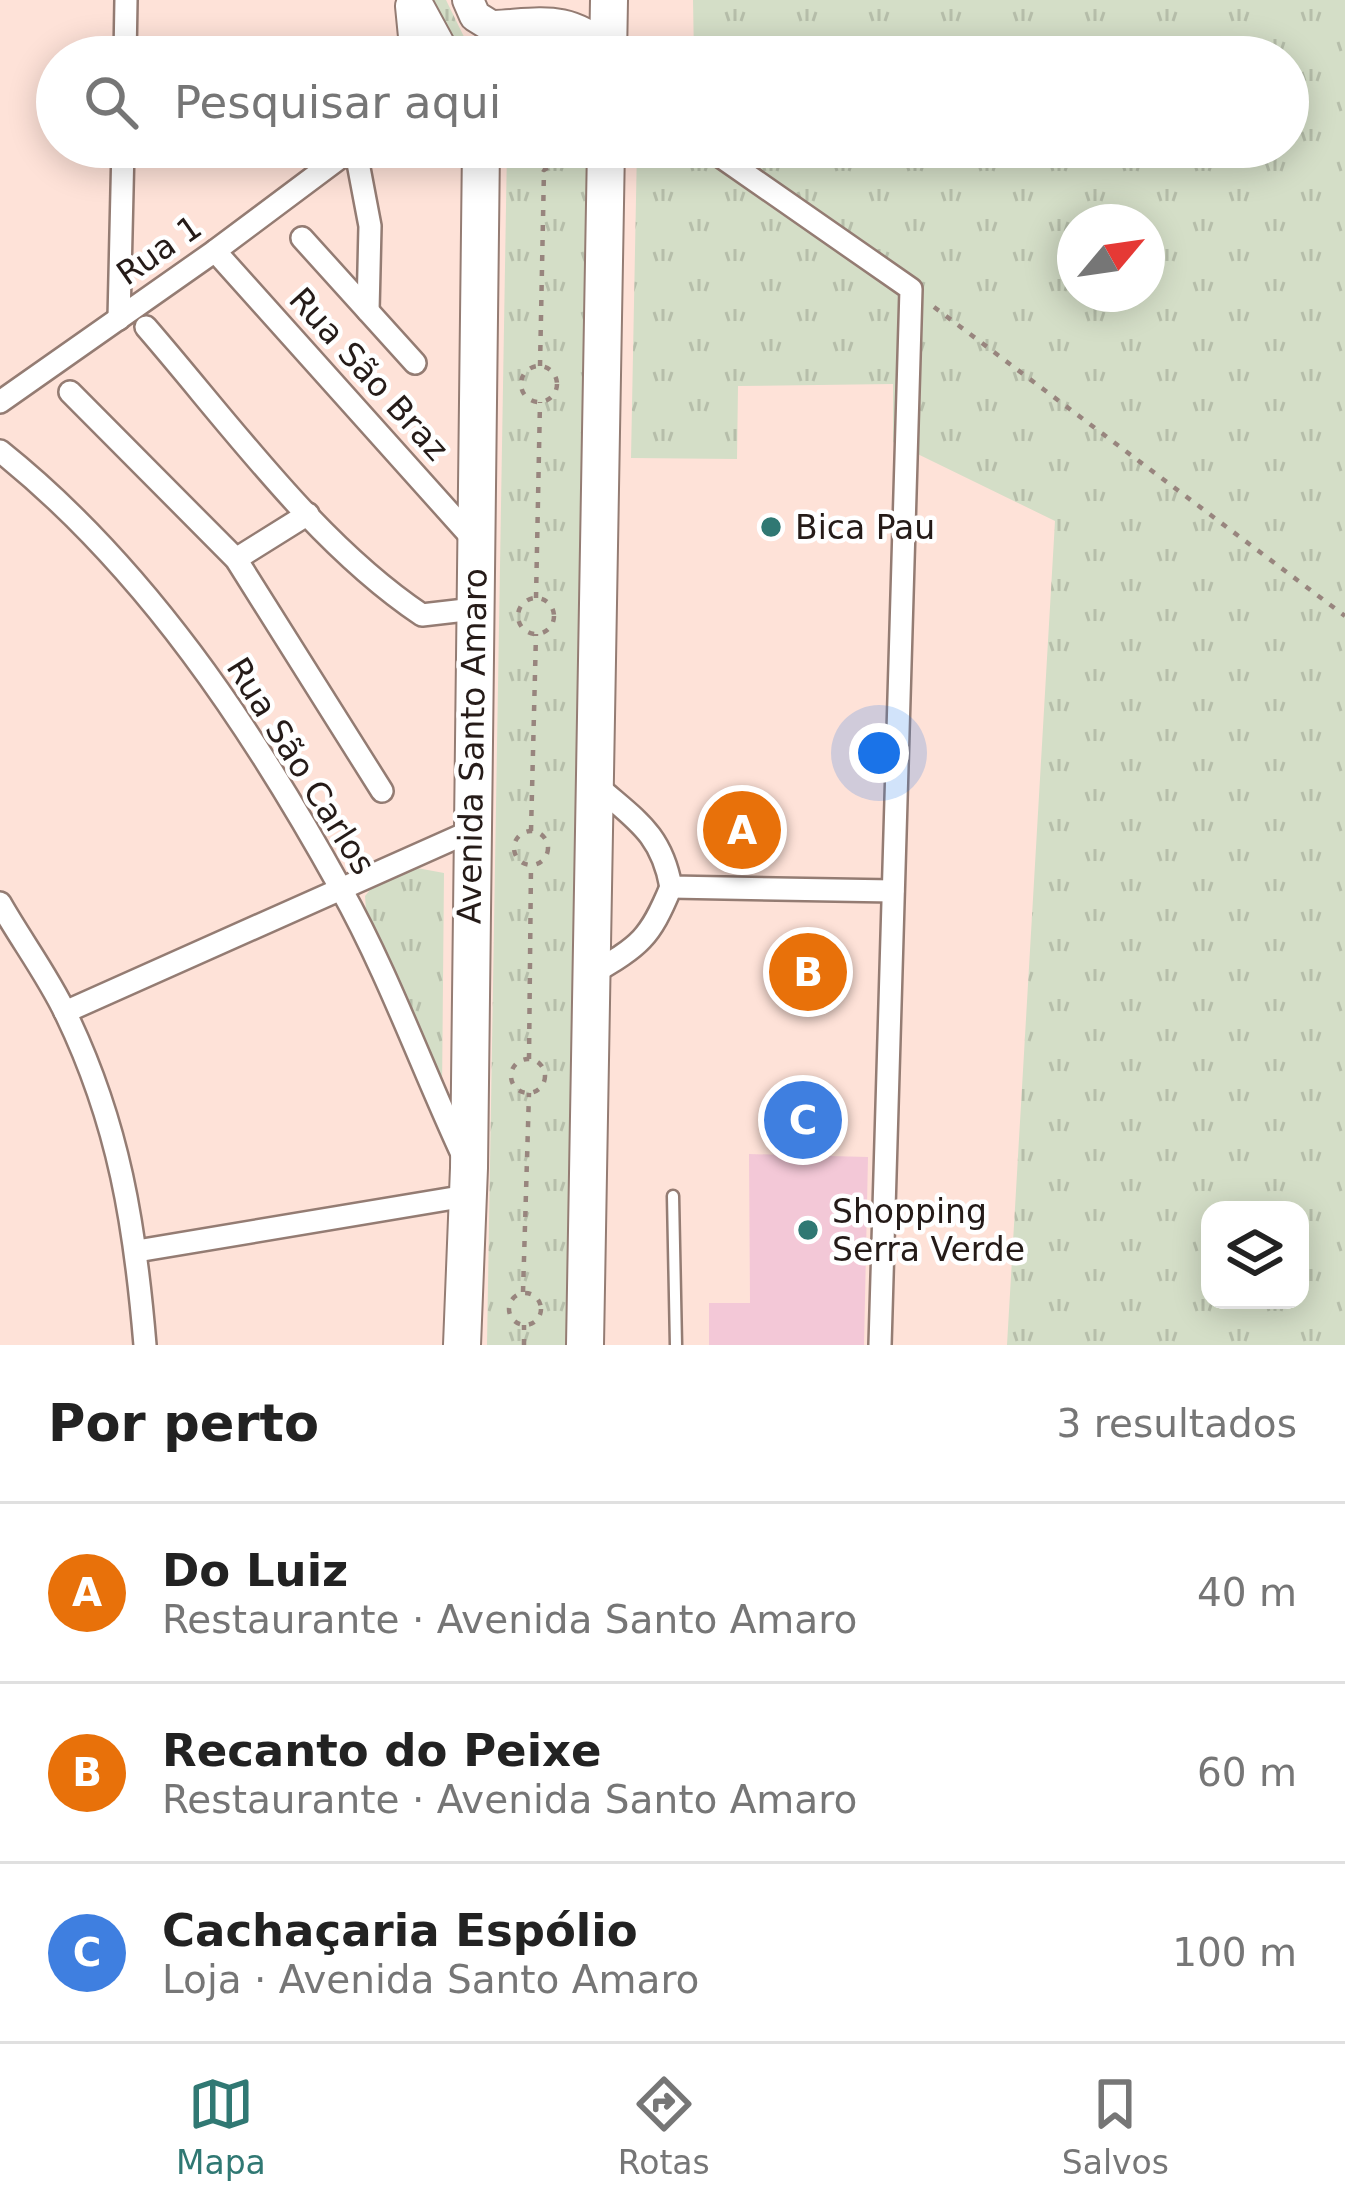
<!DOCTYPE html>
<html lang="pt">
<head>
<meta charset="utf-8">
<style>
  body { margin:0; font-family:"DejaVu Sans",sans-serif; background:#f6f6f6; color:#222 }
  .controls { position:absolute; right:36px; bottom:36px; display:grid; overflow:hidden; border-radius:24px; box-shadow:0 6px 30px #0003 }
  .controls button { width:108px; height:108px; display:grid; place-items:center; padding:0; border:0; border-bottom:3px solid #e0e0e0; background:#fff; color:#222; font:60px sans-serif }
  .compass { position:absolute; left:1057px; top:204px; width:108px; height:108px; border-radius:50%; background:#fff; box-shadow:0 6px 30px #0003; rotate:61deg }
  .you { position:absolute; left:879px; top:753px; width:42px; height:42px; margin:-30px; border:9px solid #fff; border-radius:50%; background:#1a73e8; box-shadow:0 0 0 18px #1a73e833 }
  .badge { display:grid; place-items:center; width:78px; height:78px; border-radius:50%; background:#307873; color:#fff; font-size:39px; font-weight:700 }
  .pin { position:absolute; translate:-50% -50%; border:6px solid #fff; box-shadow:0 3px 12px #0006 }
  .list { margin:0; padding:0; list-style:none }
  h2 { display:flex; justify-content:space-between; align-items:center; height:156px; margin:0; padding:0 48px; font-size:51px }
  h2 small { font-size:39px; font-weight:400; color:#767676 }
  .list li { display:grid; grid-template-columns:78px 1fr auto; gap:36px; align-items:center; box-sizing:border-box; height:180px; padding:0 48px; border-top:3px solid #e0e0e0 }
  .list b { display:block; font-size:45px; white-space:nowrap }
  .list p { margin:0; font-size:39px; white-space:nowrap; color:#767676 }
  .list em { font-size:39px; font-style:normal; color:#767676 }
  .icon { flex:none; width:66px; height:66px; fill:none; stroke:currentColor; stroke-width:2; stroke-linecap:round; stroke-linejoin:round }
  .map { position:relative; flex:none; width:1345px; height:1345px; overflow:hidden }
  .search { position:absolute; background:#fff; box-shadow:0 6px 30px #0003; left:36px; right:36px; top:36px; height:132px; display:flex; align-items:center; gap:30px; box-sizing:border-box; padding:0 42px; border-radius:66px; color:#767676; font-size:45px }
  .sheet { height:696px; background:#fff }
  nav { display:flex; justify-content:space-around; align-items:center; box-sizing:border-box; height:168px; border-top:3px solid #e0e0e0; background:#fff; font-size:33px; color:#767676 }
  nav a { display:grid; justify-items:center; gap:6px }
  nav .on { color:#307873 }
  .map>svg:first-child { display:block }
  .grass { fill:url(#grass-tufts); fill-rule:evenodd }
  .building { fill:#f3c8d7 }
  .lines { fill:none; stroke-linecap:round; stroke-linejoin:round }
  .lane-casing { stroke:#947c73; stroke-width:15 }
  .street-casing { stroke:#947c73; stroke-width:26 }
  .secondary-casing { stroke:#947c73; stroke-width:34 }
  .primary-casing { stroke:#947c73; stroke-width:40 }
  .path { stroke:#98857e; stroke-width:4.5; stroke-dasharray:6 9; stroke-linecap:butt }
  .lane { stroke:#fff; stroke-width:10 }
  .street { stroke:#fff; stroke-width:21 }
  .secondary { stroke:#fff; stroke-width:30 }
  .primary { stroke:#fff; stroke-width:36 }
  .poi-dot { fill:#307873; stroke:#fff; stroke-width:4.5 }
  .labels { text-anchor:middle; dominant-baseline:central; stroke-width:9; stroke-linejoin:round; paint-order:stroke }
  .street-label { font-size:33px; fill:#251b18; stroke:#fff }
  .poi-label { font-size:33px; fill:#251b18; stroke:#fff; text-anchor:start }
</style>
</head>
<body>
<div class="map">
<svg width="1345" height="1345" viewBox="0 0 1345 1345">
  <defs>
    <pattern id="grass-tufts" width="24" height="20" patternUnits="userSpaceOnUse" patternTransform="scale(3)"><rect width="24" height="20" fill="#d4dec7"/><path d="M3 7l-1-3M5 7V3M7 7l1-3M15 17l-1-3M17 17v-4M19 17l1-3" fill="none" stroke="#b6beaa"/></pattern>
  </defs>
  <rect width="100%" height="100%" fill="#fee2d8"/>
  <g class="grass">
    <polygon points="430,0 446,0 468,45 464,56 459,55"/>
    <path d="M693 0H1345V1345H1007L1055 521 893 442V384L738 386 737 459 631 458 637 147H1288V57H694ZM1075 222H1147V294H1075ZM1210 1210H1300V1300H1210Z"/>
    <polygon points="507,147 589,147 567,1345 487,1345"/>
    <polygon points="417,868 444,873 442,1093 398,978 366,910 365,896 374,885"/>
  </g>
  <polygon class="building" points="749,1154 868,1157 864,1345 709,1345 709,1303 750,1303"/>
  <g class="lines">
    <defs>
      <polyline id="lane" points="673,1196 676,1345"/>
      <g id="street">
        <polyline points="125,57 126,0"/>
        <polyline points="355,147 370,226 368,311"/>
        <polyline points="707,147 911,289 880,1345"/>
        <polyline points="302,238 415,363"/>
        <polyline points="215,251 474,540"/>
        <polyline points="119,319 123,147"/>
        <path d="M146 327C230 424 316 544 422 615L474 609"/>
        <polyline points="70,392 236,559 382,791"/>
        <polyline points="0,402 215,251 354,147"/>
        <path d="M0 451C145 567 252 728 341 889 388 973 422 1068 463 1156"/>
        <polyline points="236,559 308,514"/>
        <path d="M595 784C634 819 661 832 671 887L893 891"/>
        <path d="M0 903C21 940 48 976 66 1014 119 1124 135 1225 145 1345"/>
        <path d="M592 974C640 945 649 940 671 887"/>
        <polyline points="65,1012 471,831"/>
        <polyline points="137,1251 466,1196"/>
      </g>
      <g id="secondary">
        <polyline points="415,0 446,57"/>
        <polyline points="468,0 475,16 496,29"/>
        <polyline points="411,6 416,57"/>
      </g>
      <g id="primary">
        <path d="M496 29C546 26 566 19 608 53"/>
        <polyline points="608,57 609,0"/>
        <polyline points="462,1345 469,1168 481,147"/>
        <polyline points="585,1345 606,147"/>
      </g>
    </defs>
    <use href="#lane" class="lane-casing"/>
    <use href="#street" class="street-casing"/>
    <use href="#secondary" class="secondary-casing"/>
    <use href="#primary" class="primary-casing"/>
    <g class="path">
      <polyline points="528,147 530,163 544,170 558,162 560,147"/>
      <polyline points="934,307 1345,616"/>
      <circle cx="539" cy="384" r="18"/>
      <polyline points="540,366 544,170"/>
      <polyline points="536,598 540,402"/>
      <circle cx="536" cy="616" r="18"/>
      <circle cx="531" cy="848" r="17"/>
      <polyline points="531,831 536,634"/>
      <polyline points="529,1059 531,865"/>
      <circle cx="528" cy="1076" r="17"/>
      <polyline points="523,1292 529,1093"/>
      <circle cx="525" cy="1309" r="16"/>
      <polyline points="524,1345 524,1325"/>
    </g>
    <use href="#lane" class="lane"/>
    <use href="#street" class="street"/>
    <use href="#secondary" class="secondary"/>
    <use href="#primary" class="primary"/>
  </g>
  <g class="poi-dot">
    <circle cx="771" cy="527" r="12"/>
    <circle cx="808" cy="1230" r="12"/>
  </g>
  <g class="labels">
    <g class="street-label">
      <text transform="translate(159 250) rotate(-35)">Rua 1</text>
      <text transform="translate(369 374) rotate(48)">Rua São Braz</text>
      <text transform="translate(472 746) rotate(-89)">Avenida Santo Amaro</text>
      <text transform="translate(301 766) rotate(58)">Rua São Carlos</text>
    </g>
    <g class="poi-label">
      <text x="795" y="527">Bica Pau</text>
      <text x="832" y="1211">Shopping<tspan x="832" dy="38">Serra Verde</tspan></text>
    </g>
  </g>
</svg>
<div class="controls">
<button><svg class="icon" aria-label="layers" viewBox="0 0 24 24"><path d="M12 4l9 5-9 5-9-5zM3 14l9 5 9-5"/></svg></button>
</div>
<svg class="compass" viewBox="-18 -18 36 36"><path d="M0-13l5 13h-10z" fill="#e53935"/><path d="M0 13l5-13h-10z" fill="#767676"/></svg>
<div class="you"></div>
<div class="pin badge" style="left:742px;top:830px;background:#e8710a">A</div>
<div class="pin badge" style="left:808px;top:972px;background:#e8710a">B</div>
<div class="pin badge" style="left:803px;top:1120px;background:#3f7fe0">C</div>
<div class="search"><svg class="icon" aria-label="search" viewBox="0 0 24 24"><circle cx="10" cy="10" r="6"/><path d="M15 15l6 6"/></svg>Pesquisar aqui</div>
</div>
<section class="sheet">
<h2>Por perto<small>3 resultados</small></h2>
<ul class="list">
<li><span class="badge" style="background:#e8710a">A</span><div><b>Do Luiz</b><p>Restaurante · Avenida Santo Amaro</p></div><em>40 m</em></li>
<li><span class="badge" style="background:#e8710a">B</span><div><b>Recanto do Peixe</b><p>Restaurante · Avenida Santo Amaro</p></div><em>60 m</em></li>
<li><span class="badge" style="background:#3f7fe0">C</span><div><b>Cachaçaria Espólio</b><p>Loja · Avenida Santo Amaro</p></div><em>100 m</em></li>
</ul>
</section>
<nav>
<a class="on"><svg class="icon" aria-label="map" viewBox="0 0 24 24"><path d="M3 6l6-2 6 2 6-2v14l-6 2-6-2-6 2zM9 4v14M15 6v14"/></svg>Mapa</a>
<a><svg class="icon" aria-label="directions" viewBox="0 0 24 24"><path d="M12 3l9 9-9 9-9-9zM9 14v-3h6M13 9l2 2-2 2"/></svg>Rotas</a>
<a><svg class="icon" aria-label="saved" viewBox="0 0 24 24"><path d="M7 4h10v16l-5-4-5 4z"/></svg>Salvos</a>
</nav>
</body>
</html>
